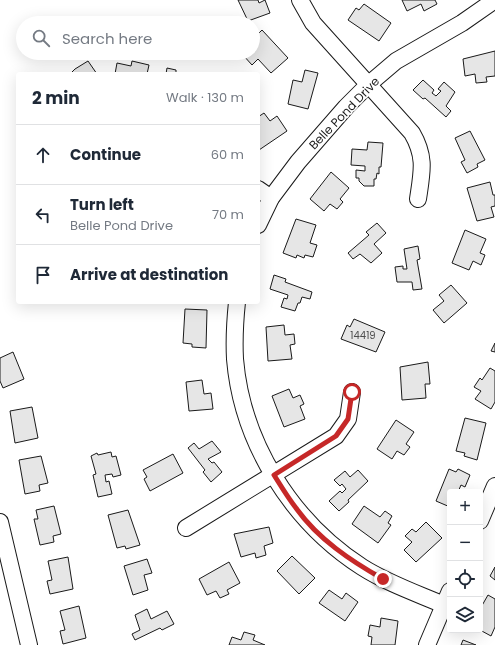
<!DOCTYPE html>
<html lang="en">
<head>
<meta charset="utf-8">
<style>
  body { margin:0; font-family:Poppins,sans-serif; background:#f6f6f7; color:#1f2937 }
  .controls { position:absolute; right:12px; bottom:12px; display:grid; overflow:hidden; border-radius:4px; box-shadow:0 4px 16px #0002 }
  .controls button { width:36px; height:36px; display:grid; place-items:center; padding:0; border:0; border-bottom:1px solid #e0e1e3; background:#fff; color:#1f2937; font:20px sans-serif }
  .stop { position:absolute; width:12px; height:12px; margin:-9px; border:3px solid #c62828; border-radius:50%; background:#fff }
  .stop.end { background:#c62828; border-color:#fff; box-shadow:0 1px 4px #0008 }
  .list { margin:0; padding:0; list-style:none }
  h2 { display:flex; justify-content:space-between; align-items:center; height:52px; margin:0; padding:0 16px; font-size:17px }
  h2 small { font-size:13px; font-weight:400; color:#747a83 }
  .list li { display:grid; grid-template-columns:26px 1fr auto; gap:12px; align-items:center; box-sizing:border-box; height:60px; padding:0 16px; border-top:1px solid #e0e1e3 }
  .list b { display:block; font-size:15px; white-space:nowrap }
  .list p { margin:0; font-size:13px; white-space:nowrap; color:#747a83 }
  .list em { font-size:13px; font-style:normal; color:#747a83 }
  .icon { flex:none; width:22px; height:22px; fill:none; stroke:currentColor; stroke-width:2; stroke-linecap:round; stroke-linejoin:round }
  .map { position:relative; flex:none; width:495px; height:645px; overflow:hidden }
  .search { position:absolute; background:#fff; box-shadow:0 4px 16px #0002; left:16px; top:16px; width:244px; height:44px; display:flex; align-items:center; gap:10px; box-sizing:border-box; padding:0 14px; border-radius:22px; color:#747a83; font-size:15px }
  .panel { position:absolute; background:#fff; box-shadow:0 4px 16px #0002; left:16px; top:72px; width:244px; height:232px; border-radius:4px }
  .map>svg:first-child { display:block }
  .building { fill:#e6e6e6; stroke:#1a1a1a }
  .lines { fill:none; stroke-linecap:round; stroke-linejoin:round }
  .minor-casing { stroke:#1a1a1a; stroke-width:18 }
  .minor { stroke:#fff; stroke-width:16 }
  .route { stroke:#c62828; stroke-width:5 }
  .labels { text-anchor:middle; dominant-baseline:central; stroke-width:3; stroke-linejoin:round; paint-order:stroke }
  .number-label { font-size:10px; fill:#4d4d4d }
  .street-label { font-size:12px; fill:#1a1a1a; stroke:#fff }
</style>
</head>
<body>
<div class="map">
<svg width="495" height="645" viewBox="0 0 495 645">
  <rect width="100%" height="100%" fill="#fff"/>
  <g class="building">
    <polygon points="238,0 258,0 259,3 265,0 270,13 248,21"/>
    <polygon points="402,0 435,0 437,4 424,11 421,4 407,11"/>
    <polygon points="364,4 391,23 379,41 348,20 356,8 359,10"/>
    <polygon points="262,30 288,58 271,73 258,59 252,65 243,55 245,53 253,53 253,39"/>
    <polygon points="495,51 495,76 486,77 487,82 476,83 475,74 465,76 463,59"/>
    <polygon points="88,61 97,74 70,74 75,69"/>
    <polygon points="132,61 149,65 147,74 115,74 117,63 131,66"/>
    <polygon points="167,68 176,70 176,74 166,74"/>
    <polygon points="305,70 318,73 308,109 288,104 293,80 302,82"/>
    <polygon points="423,80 434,90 432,93 436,96 441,91 438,89 444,82 455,92 446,106 451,111 446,117 425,98 423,99 413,90"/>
    <polygon points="264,113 270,121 277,116 287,131 259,150 258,117"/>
    <polygon points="470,131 485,160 477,164 478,167 467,173 461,162 465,160 455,138"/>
    <polygon points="368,142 383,143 381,167 379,167 379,174 377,173 376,179 374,179 374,186 364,186 359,181 359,178 356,178 356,170 365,171 365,166 351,165 352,149 367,150"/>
    <polygon points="331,172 349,188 340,199 343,202 337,209 330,204 324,211 310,199"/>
    <polygon points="490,182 493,195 495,195 495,206 491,207 494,217 477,221 467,188"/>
    <polygon points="296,219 316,225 310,243 317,245 313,257 305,255 304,258 297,255 296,258 283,253"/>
    <polygon points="377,223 386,233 374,244 382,253 371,263 360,254 353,259 348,253 369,235 366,232"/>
    <polygon points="465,230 486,239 480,253 485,255 481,265 473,261 469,270 452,263"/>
    <polygon points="418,246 420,259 417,260 422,289 413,290 412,282 397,282 395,267 403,266 403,269 407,269 404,249"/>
    <polygon points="274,275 286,279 285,282 312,292 310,299 302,297 300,303 298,303 295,311 281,307 284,298 287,299 288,295 270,289"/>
    <polygon points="451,285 467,303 444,323 433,310 444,301 439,295"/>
    <polygon points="185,309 207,310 206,348 192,347 192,344 183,343"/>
    <polygon points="354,319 385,332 376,352 341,339 347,325 350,327"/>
    <polygon points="284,325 285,335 294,334 295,344 290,345 292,359 268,361 266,327"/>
    <polygon points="495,343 495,352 491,351"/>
    <polygon points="13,352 24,379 3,388 0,381 0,358"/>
    <polygon points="428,362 430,384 425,384 426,398 402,400 400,367"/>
    <polygon points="490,368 495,371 495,402 491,409 475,399 481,391 474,387 480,378 482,380"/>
    <polygon points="202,380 204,394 211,393 213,409 189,411 186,382"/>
    <polygon points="289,389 293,398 300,395 304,404 300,406 305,419 284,427 272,396"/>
    <polygon points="32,407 38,438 15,443 10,411"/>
    <polygon points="465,418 486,423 477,460 464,456 465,453 456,451"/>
    <polygon points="396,420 414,432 406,444 410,447 404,455 397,451 392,459 377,449"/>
    <polygon points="212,441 221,452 208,459 212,463 214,462 222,472 211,482 203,472 205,470 188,448 194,443 199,449"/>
    <polygon points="111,452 112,457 116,456 121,475 113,477 112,474 105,475 106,482 109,481 112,494 98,497 93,475 96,474 91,456 97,453 98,455"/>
    <polygon points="173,454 183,473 150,491 144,479 147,477 143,470"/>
    <polygon points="41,456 48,483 39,485 40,491 25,494 19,460"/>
    <polygon points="449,469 456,472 458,469 470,475 465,487 461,485 458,492 450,492 450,507 436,501"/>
    <polygon points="358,470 368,481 348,500 349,502 339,511 329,501 340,491 342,493 346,489 342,484 340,486 334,480 345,471 350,477"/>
    <polygon points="54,506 61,534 53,536 54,542 40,545 34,519 38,519 36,510"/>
    <polygon points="364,506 380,517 385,511 392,516 388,523 391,525 378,543 352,524"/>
    <polygon points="128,510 140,545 126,549 125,546 117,548 108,515"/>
    <polygon points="426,522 442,538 416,562 404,550 412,542 405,536 412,529 416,532"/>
    <polygon points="269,527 273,543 264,546 266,555 256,558 255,553 241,557 234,534"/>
    <polygon points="292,556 315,578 299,594 277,571"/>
    <polygon points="68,557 73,589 50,594 47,581 52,580 48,561"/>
    <polygon points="147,559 152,573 144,575 148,590 133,595 124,566"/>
    <polygon points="229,562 240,583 227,590 229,594 220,598 216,591 207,595 199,579"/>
    <polygon points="495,567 495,580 490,576"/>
    <polygon points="329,590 342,599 346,593 358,602 345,621 319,603"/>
    <polygon points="488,595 495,599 495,627 491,636 480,630 480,609"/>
    <polygon points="79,606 86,638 63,644 60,631 65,630 60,611"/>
    <polygon points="147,609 151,619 167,611 174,624 162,630 160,628 135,640 132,634 140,630 135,615"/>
    <polygon points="381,618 398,621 395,645 371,645 372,637 368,636 370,625 380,627"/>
    <polygon points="244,632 255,635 253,640 265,645 229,645 232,637 241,640"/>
    <polygon points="463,640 476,645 461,645"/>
  </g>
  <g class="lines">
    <defs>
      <g id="minor">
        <path d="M300 0 313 23 412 133C426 157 422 172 418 199"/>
        <polyline points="258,189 271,198"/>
        <polyline points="258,225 271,198 298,162 346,107 369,84 396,61 462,23 495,0"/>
        <path d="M237 302C235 321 234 340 235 359 242 443 292 522 362 567 387 583 416 593 444 605"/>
        <polyline points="480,521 495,486"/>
        <polyline points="0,522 29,645"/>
        <polyline points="186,528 336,436 348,419 352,392"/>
        <polyline points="427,645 450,591"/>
      </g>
    </defs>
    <use href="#minor" class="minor-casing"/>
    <use href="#minor" class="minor"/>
  </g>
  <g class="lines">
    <path class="route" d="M352 392 348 419 336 436 274 475C281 486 288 498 296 508 318 539 351 561 383 579"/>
  </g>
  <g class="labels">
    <g class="number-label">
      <text x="363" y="335">14419</text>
    </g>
    <g class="street-label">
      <text transform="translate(344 113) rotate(-46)">Belle Pond Drive</text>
    </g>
  </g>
</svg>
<div class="controls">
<button>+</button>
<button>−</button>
<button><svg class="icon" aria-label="locate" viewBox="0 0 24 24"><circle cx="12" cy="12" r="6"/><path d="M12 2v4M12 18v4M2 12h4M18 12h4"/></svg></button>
<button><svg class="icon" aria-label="layers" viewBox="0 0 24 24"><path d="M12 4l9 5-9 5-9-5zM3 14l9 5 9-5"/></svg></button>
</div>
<div class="stop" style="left:352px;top:392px"></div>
<div class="stop end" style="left:383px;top:579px"></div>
<div class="search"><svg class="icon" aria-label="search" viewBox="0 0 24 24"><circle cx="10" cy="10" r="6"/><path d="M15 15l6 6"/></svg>Search here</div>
<section class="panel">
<h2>2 min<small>Walk · 130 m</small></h2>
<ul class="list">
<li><svg class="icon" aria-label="ahead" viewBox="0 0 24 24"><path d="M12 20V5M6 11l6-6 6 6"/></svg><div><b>Continue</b></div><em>60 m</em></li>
<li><svg class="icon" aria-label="left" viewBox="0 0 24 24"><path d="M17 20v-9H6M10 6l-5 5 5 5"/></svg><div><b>Turn left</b><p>Belle Pond Drive</p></div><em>70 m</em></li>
<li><svg class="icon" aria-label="arrive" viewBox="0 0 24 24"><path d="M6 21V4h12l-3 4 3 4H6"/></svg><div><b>Arrive at destination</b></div></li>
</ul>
</section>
</div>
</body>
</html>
